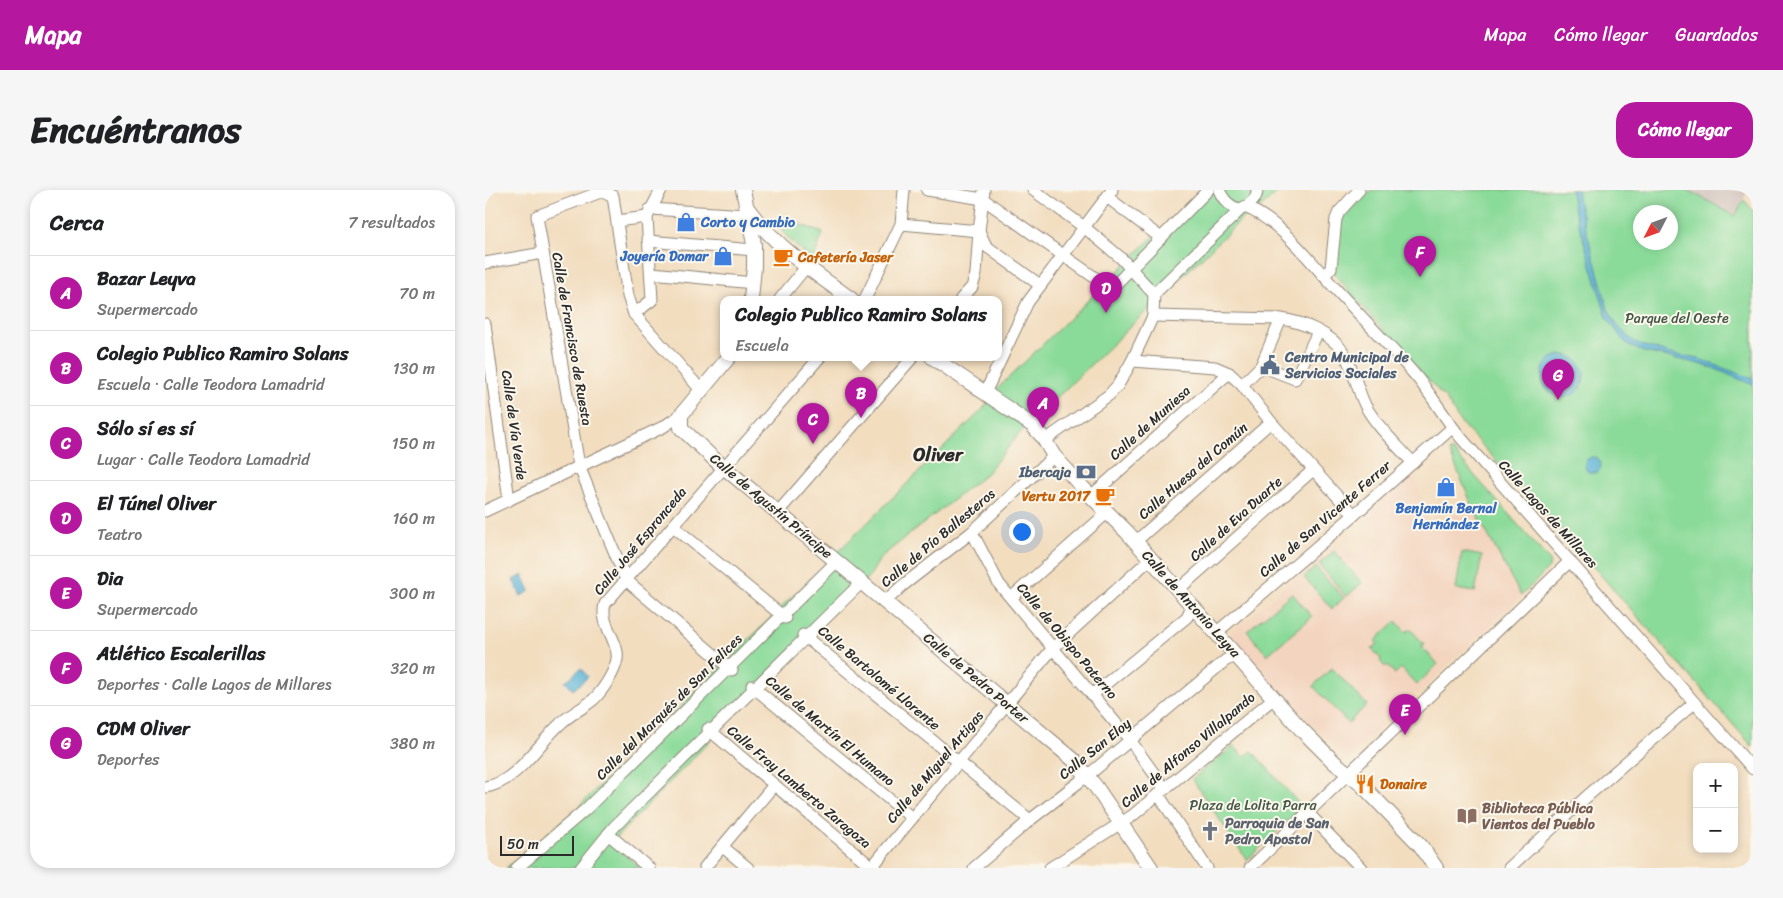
<!DOCTYPE html>
<html lang="es">
<head>
<meta charset="utf-8">
<style>
  body { margin:0; font-family:Sriracha,sans-serif; background:#f6f6f6; color:#202124 }
  .controls { position:absolute; right:15px; bottom:15px; display:grid; overflow:hidden; border-radius:10px; box-shadow:0 2px 8px #0003 }
  .controls button { width:45px; height:45px; display:grid; place-items:center; padding:0; border:0; border-bottom:1px solid #e0e0e0; background:#fff; color:#202124; font:25px sans-serif }
  .compass { position:absolute; left:1148px; top:15px; width:45px; height:45px; border-radius:50%; background:#fff; box-shadow:0 2px 8px #0003; rotate:228deg }
  .scale { position:absolute; left:15px; bottom:12px; width:74px; box-sizing:border-box; padding-left:5px; border:2px solid #2b2b2b; border-top:0; font-size:14px; line-height:18px; white-space:nowrap; color:#2b2b2b; -webkit-text-stroke:4px #fbf7ec; paint-order:stroke }
  .you { position:absolute; left:536px; top:341px; width:18px; height:18px; margin:-12px; border:4px solid #fff; border-radius:50%; background:#1a73e8; box-shadow:0 0 0 8px #1a73e833 }
  .badge { display:grid; place-items:center; width:32px; height:32px; border-radius:50%; background:#b5179e; color:#fff; font-size:16px; font-weight:700 }
  .pin { position:absolute; translate:-50% -41px; filter:drop-shadow(0 1px 2px #0008) }
  .pin::after { content:''; position:absolute; top:26px; width:18px; height:15px; background:inherit; clip-path:polygon(0 0,100% 0,50% 100%) }
  .popup { position:absolute; left:235px; top:106px; width:282px; height:65px; box-sizing:border-box; display:grid; place-content:center; border-radius:10px; background:#fff; filter:drop-shadow(0 1px 4px #0005); font-size:16px; white-space:nowrap; color:#757577 }
  .popup b { font-size:19px; color:#202124 }
  .popup::after { content:''; position:absolute; left:50%; top:100%; margin-left:-10px; border:10px solid transparent; border-top-color:#fff }
  .list { margin:0; padding:0; list-style:none }
  h2 { display:flex; justify-content:space-between; align-items:center; height:65px; margin:0; padding:0 20px; font-size:21px }
  h2 small { font-size:16px; font-weight:400; color:#757577 }
  .list li { display:grid; grid-template-columns:32px 1fr auto; gap:15px; align-items:center; box-sizing:border-box; height:75px; padding:0 20px; border-top:1px solid #e0e0e0 }
  .list b { display:block; font-size:19px; white-space:nowrap }
  .list p { margin:0; font-size:16px; white-space:nowrap; color:#757577 }
  .list em { font-size:16px; font-style:normal; color:#757577 }
  .map { position:relative; flex:none; width:1268px; height:678px; overflow:hidden; border-radius:20px }
  header { display:flex; align-items:center; gap:30px; box-sizing:border-box; height:70px; padding:0 25px; background:#b5179e; color:#fff }
  header strong { font-size:24px }
  nav { display:flex; gap:28px; margin-inline-start:auto; font-size:18px }
  .intro { display:flex; align-items:center; justify-content:space-between; box-sizing:border-box; height:120px; padding:0 30px }
  h1 { margin:0; font-size:35px }
  .button { padding:12px 22px; border-radius:20px; background:#b5179e; color:#fff; font-size:18px; font-weight:700 }
  main { display:flex; gap:30px; padding:0 30px }
  aside { flex:1; background:#fff; border-radius:20px; box-shadow:0 2px 8px #0003 }
  .map>svg:first-child { display:block }
  .built { fill:#f3d4be }
  .industrial { fill:#cfc0ba }
  .green { fill:#8ada99; stroke:#5a8262; fill-rule:evenodd }
  .water { fill:#58b2d6; stroke:#426e80 }
  .lines { fill:none; stroke-linecap:round; stroke-linejoin:round }
  .minor-casing { stroke:#8e8475; stroke-width:13 }
  .tertiary-casing { stroke:#8e8475; stroke-width:16 }
  .minor { stroke:#fff; stroke-width:11 }
  .tertiary { stroke:#fff; stroke-width:14 }
  .labels { text-anchor:middle; dominant-baseline:central; stroke-width:4; stroke-linejoin:round; paint-order:stroke }
  .shop-label { font-size:14px; font-weight:bold; fill:#366cbe; stroke:#fbf7ec; text-anchor:start }
  .food-label { font-size:14px; font-weight:bold; fill:#c56008; stroke:#fbf7ec; text-anchor:start }
  .park-label { font-size:14px; fill:#435746; stroke:#fbf7ec }
  .street-label { font-size:14px; fill:#2b2b2b; stroke:#fbf7ec }
  .service-label { font-size:14px; font-weight:bold; fill:#4e5e75; stroke:#fbf7ec; text-anchor:start }
  .education-label { font-size:14px; font-weight:bold; fill:#785e54; stroke:#fbf7ec; text-anchor:start }
  .worship-label { font-size:14px; font-weight:bold; fill:#5b616d; stroke:#fbf7ec; text-anchor:start }
  .district-label { font-size:19px; font-weight:bold; fill:#2b2b2b; stroke:#fbf7ec }
</style>
</head>
<body>
<header>
<strong>Mapa</strong>
<nav><a>Mapa</a><a>Cómo llegar</a><a>Guardados</a></nav>
</header>
<div class="intro"><h1>Encuéntranos</h1><a class="button">Cómo llegar</a></div>
<main>
<aside>
<h2>Cerca<small>7 resultados</small></h2>
<ul class="list">
<li><span class="badge">A</span><div><b>Bazar Leyva</b><p>Supermercado</p></div><em>70 m</em></li>
<li><span class="badge">B</span><div><b>Colegio Publico Ramiro Solans</b><p>Escuela · Calle Teodora Lamadrid</p></div><em>130 m</em></li>
<li><span class="badge">C</span><div><b>Sólo sí es sí</b><p>Lugar · Calle Teodora Lamadrid</p></div><em>150 m</em></li>
<li><span class="badge">D</span><div><b>El Túnel Oliver</b><p>Teatro</p></div><em>160 m</em></li>
<li><span class="badge">E</span><div><b>Dia</b><p>Supermercado</p></div><em>300 m</em></li>
<li><span class="badge">F</span><div><b>Atlético Escalerillas</b><p>Deportes · Calle Lagos de Millares</p></div><em>320 m</em></li>
<li><span class="badge">G</span><div><b>CDM Oliver</b><p>Deportes</p></div><em>380 m</em></li>
</ul>
</aside>
<div class="map">
<svg width="1268" height="678" viewBox="0 0 1268 678">
  <rect width="100%" height="100%" fill="#fbf7ec"/>
  <filter id="ink" filterUnits="userSpaceOnUse"><feTurbulence type="fractalNoise" baseFrequency=".02" numOctaves="2"/><feDisplacementMap in="SourceGraphic" scale="10" xChannelSelector="R" yChannelSelector="G"/><feConvolveMatrix kernelMatrix="1 2 1 2 8 2 1 2 1" color-interpolation-filters="sRGB"/></filter>
  <filter id="wash" filterUnits="userSpaceOnUse"><feTurbulence type="fractalNoise" baseFrequency=".0096" numOctaves="4" result="noise"/><feDisplacementMap in="SourceGraphic" scale="20" xChannelSelector="R" yChannelSelector="G"/><feGaussianBlur stdDeviation="1.12" result="paint"/><feColorMatrix in="noise" values="0 0 0 0 0 0 0 0 0 0 0 0 0 0 0 0 0 1.4 0 .05"/><feComposite in="paint" operator="in"/></filter>
  <g filter="url(#wash)">
    <rect width="100%" height="100%" fill="#f2ddbf"/>
    <polygon class="built" points="929,285 944,332 952,329 955,332 988,317 1036,406 862,570 742,447 854,350 870,366 895,343 882,327"/>
    <polygon class="industrial" points="1204,0 1263,0 1250,26"/>
    <g class="green">
      <polygon points="716,0 795,0 769,24 759,27 535,243 501,284 396,367 386,384 126,653 156,678 21,678 87,623 498,219 512,199"/>
      <path d="M886 0H1203L1250 26 1259 10 1268 20V557L1073 337 975 232 961 209 924 169 849 84 854 30ZM1156 22H1186V52H1156Z"/>
      <polygon points="295,27 338,43 328,70 312,57 291,35"/>
      <polygon points="964,261 968,261 1065,371 1064,378 1036,406 988,317"/>
      <polygon points="849,361 877,393 861,407 834,374"/>
      <polygon points="977,362 997,366 990,402 971,399"/>
      <polygon points="831,377 859,408 847,419 819,387"/>
      <polygon points="807,403 827,427 782,465 762,441"/>
      <polygon points="911,431 921,442 925,439 939,454 937,457 953,474 932,495 916,478 910,484 902,475 900,477 895,471 896,469 887,459 893,454 890,451"/>
      <polygon points="847,478 882,515 863,533 828,496"/>
      <polygon points="749,556 759,567 767,561 817,617 762,670 707,589"/>
    </g>
    <g class="water">
      <polygon points="1086,0 1092,0 1095,18 1123,119 1133,137 1150,153 1186,164 1214,169 1268,189 1268,195 1233,180 1211,173 1159,162 1147,157 1138,150 1122,128 1088,15"/>
      <circle cx="1078" cy="186" r="21"/>
      <circle cx="1108" cy="275" r="8"/>
      <polygon points="38,385 45,401 36,406 28,390"/>
      <polygon points="96,478 103,487 88,500 80,492"/>
    </g>
  </g>
  <g filter="url(#ink)">
    <g class="lines">
      <defs>
        <g id="minor">
          <polyline points="442,0 498,9 626,99 723,0"/>
          <polyline points="548,0 599,37 636,68 669,104"/>
          <path d="M734 0C738 9 745 18 756 19"/>
          <polyline points="1267,0 1268,1"/>
          <polyline points="622,7 676,48"/>
          <path d="M759 17C788 26 820 64 839 86 869 120 901 151 930 185 947 205 960 229 977 249L1268 579"/>
          <polyline points="165,19 262,25"/>
          <polyline points="132,31 162,27 176,0"/>
          <polyline points="416,34 494,41 501,56 555,95"/>
          <polyline points="163,51 269,60"/>
          <polyline points="0,73 58,63"/>
          <polyline points="167,83 268,93"/>
          <polyline points="839,86 846,78 851,29 854,22 874,0"/>
          <polyline points="295,109 321,77"/>
          <polyline points="380,109 416,34 419,0"/>
          <polyline points="476,109 487,97 491,84 494,41 499,0"/>
          <polyline points="149,124 167,110 162,27"/>
          <path d="M668 126 796 129C818 132 847 144 859 163 869 179 872 200 881 217 893 238 912 255 928 273"/>
          <polyline points="0,134 24,310"/>
          <polyline points="647,171 730,177 744,183 757,195 786,232 869,325"/>
          <polyline points="776,176 810,189 833,142"/>
          <polyline points="757,195 776,176 796,129"/>
          <polyline points="217,201 149,124 143,106 128,6 118,1 52,26 94,276 141,390 247,480"/>
          <polyline points="500,203 543,112 627,0"/>
          <path d="M559 251 624 205 633 195 647 171 668 126 669 104 756 19C764 15 772 10 772 0"/>
          <polyline points="606,306 744,183"/>
          <polyline points="0,321 178,237 196,225"/>
          <polyline points="293,322 428,167"/>
          <polyline points="188,336 300,428"/>
          <polyline points="487,342 514,394 645,550 680,599"/>
          <polyline points="650,352 786,232"/>
          <polyline points="693,400 828,280"/>
          <polyline points="526,408 623,322"/>
          <polyline points="400,412 417,396 487,342 569,266"/>
          <polyline points="731,443 869,325 967,238"/>
          <polyline points="318,445 545,630"/>
          <polyline points="267,496 427,628"/>
          <polyline points="607,505 702,427 707,416"/>
          <polyline points="223,539 387,677"/>
          <path d="M0 597C31 593 53 554 75 534 85 524 99 518 109 509 118 500 130 482 132 469 135 452 114 434 120 414L335 167"/>
          <polyline points="673,604 722,678"/>
          <polyline points="823,623 876,678"/>
          <polyline points="123,644 164,678"/>
          <polyline points="238,657 263,678"/>
          <polyline points="220,677 289,595"/>
          <polyline points="32,678 100,620 352,371"/>
          <polyline points="96,678 129,637 377,392"/>
          <polyline points="386,678 568,458 665,369"/>
          <polyline points="489,678 545,630 607,582 741,470 752,466"/>
          <polyline points="565,678 647,626 789,508"/>
          <polyline points="765,678 1085,371"/>
          <polyline points="1024,678 1099,609 1209,513"/>
        </g>
        <g id="tertiary">
          <polyline points="258,0 269,54 269,77 266,109"/>
          <path d="M262 18C290 56 328 82 366 109"/>
          <polyline points="244,167 196,225 196,238 229,269 590,571 611,597 666,678"/>
          <polyline points="447,167 547,235 557,246 569,266 598,298 642,342 816,539 849,572 876,594 936,656 951,678"/>
        </g>
      </defs>
      <use href="#minor" class="minor-casing"/>
      <use href="#tertiary" class="tertiary-casing"/>
      <use href="#minor" class="minor"/>
      <use href="#tertiary" class="tertiary"/>
    </g>
  </g>
  <defs>
    <symbol id="shop-bare" viewBox="-9 -9 18 18"><path d="M-5-2.5h2.3a2.7 3.5 0 0 1 5.4 0H5L5.5 6h-11ZM-1.5-2.5h3a1.5 2.3 0 0 0-3 0Z" fill="#3f7fe0" stroke="#fbf7ec" stroke-width="2.5" paint-order="stroke"/></symbol>
    <symbol id="cafe-bare" viewBox="-9 -9 18 18"><path d="M-5.5-4.5H6V0H3Q3 3.5 0 3.5H-2.5Q-5.5 3.5-5.5 0ZM3-3.2v2h1.7v-2ZM-6 4.5H4V6H-6Z" fill="#e8710a" stroke="#fbf7ec" stroke-width="2.5" paint-order="stroke"/></symbol>
    <symbol id="civic-bare" viewBox="-9 -9 18 18"><path d="M-.6-6.5H3V-4.5H.6V-3L4-1V1h2V6H-6V1h2V-1L-.6-3ZM-1.2 2.5V6h2.4V2.5Z" fill="#5c6f8a" stroke="#fbf7ec" stroke-width="2.5" paint-order="stroke"/></symbol>
    <symbol id="bank-bare" viewBox="-9 -9 18 18"><path d="M-6-4H6V4H-6ZM0-2.3a2.3 2.3 0 1 0 0 4.6a2.3 2.3 0 1 0 0-4.6Z" fill="#5c6f8a" stroke="#fbf7ec" stroke-width="2.5" paint-order="stroke"/></symbol>
    <symbol id="restaurant-bare" viewBox="-9 -9 18 18"><path d="M-5-6h1v4h1v-4h1v4h1v-4h1v5L-1.5 .5V6h-2V.5L-5-1ZM5-6V6H3V1.5H1.5Q1.5-4 5-6Z" fill="#e8710a" stroke="#fbf7ec" stroke-width="2.5" paint-order="stroke"/></symbol>
    <symbol id="library-bare" viewBox="-9 -9 18 18"><path d="M-6-4Q-3-5.5-.7-3.5V5Q-3 3-6 4ZM6-4Q3-5.5 .7-3.5V5Q3 3 6 4Z" fill="#8d6e63" stroke="#fbf7ec" stroke-width="2.5" paint-order="stroke"/></symbol>
    <symbol id="church-bare" viewBox="-9 -9 18 18"><path d="M-1.2-6h2.4v3.5h3.3v2.4h-3.3V6h-2.4V-.1h-3.3v-2.4h3.3Z" fill="#6b7280" stroke="#fbf7ec" stroke-width="2.5" paint-order="stroke"/></symbol>
  </defs>
  <g fill-rule="evenodd">
    <use href="#shop-bare" x="187" y="18" width="28" height="28"/>
    <use href="#shop-bare" x="224" y="52" width="28" height="28"/>
    <use href="#cafe-bare" x="284" y="53" width="28" height="28"/>
    <use href="#civic-bare" x="771" y="161" width="28" height="28"/>
    <use href="#bank-bare" x="587" y="268" width="28" height="28"/>
    <use href="#shop-bare" x="947" y="283" width="28" height="28"/>
    <use href="#cafe-bare" x="606" y="292" width="28" height="28"/>
    <use href="#restaurant-bare" x="866" y="580" width="28" height="28"/>
    <use href="#library-bare" x="968" y="612" width="28" height="28"/>
    <use href="#church-bare" x="711" y="627" width="28" height="28"/>
  </g>
  <g class="labels">
    <g class="shop-label">
      <text x="216" y="32">Corto y Cambio</text>
      <text x="223" y="66" text-anchor="end">Joyería Domar</text>
      <text x="961" y="318" text-anchor="middle">Benjamín Bernal<tspan x="961" dy="16">Hernández</tspan></text>
    </g>
    <g class="food-label">
      <text x="313" y="67">Cafetería Jaser</text>
      <text x="605" y="306" text-anchor="end">Vertu 2017</text>
      <text x="895" y="594">Donaire</text>
    </g>
    <g class="park-label">
      <text x="1192" y="128">Parque del Oeste</text>
      <text x="768" y="615">Plaza de Lolita Parra</text>
    </g>
    <g class="street-label">
      <text transform="translate(87 149) rotate(80)">Calle de Francisco de Ruesta</text>
      <text transform="translate(665 233) rotate(-42)">Calle de Muniesa</text>
      <text transform="translate(29 235) rotate(82)">Calle de Vía Verde</text>
      <text transform="translate(708 281) rotate(-41)">Calle Huesa del Común</text>
      <text transform="translate(286 316) rotate(40)">Calle de Agustín Príncipe</text>
      <text transform="translate(1063 324) rotate(48)">Calle Lagos de Millares</text>
      <text transform="translate(751 329) rotate(-42)">Calle de Eva Duarte</text>
      <text transform="translate(840 329) rotate(-41)">Calle de San Vicente Ferrer</text>
      <text transform="translate(453 348) rotate(-40)">Calle de Pío Ballesteros</text>
      <text transform="translate(155 351) rotate(-50)">Calle José Espronceda</text>
      <text transform="translate(706 414) rotate(48)">Calle de Antonio Leyva</text>
      <text transform="translate(582 451) rotate(50)">Calle de Obispo Paterno</text>
      <text transform="translate(394 488) rotate(40)">Calle Bartolomé Llorente</text>
      <text transform="translate(491 488) rotate(40)">Calle de Pedro Porter</text>
      <text transform="translate(184 517) rotate(-45)">Calle del Marqués de San Felices</text>
      <text transform="translate(345 541) rotate(40)">Calle de Martín El Humano</text>
      <text transform="translate(610 559) rotate(-39)">Calle San Eloy</text>
      <text transform="translate(703 560) rotate(-40)">Calle de Alfonso Villalpando</text>
      <text transform="translate(450 577) rotate(-50)">Calle de Miguel Artigas</text>
      <text transform="translate(314 597) rotate(40)">Calle Fray Lamberto Zaragoza</text>
    </g>
    <g class="service-label">
      <text x="800" y="167">Centro Municipal de<tspan x="800" dy="16">Servicios Sociales</tspan></text>
      <text x="586" y="282" text-anchor="end">Ibercaja</text>
    </g>
    <g class="education-label">
      <text x="997" y="618">Biblioteca Pública<tspan x="997" dy="16">Vientos del Pueblo</tspan></text>
    </g>
    <g class="worship-label">
      <text x="740" y="633">Parroquia de San<tspan x="740" dy="16">Pedro Apostol</tspan></text>
    </g>
    <g class="district-label">
      <text x="453" y="264">Oliver</text>
    </g>
  </g>
</svg>
<div class="controls">
<button>+</button>
<button>−</button>
</div>
<svg class="compass" viewBox="-18 -18 36 36"><path d="M0-13l5 13h-10z" fill="#e53935"/><path d="M0 13l5-13h-10z" fill="#757577"/></svg>
<div class="scale">50 m</div>
<div class="you"></div>
<div class="pin badge" style="left:558px;top:238px">A</div>
<div class="pin badge" style="left:376px;top:228px">B</div>
<div class="popup"><b>Colegio Publico Ramiro Solans</b>Escuela</div>
<div class="pin badge" style="left:328px;top:254px">C</div>
<div class="pin badge" style="left:621px;top:123px">D</div>
<div class="pin badge" style="left:920px;top:545px">E</div>
<div class="pin badge" style="left:935px;top:87px">F</div>
<div class="pin badge" style="left:1073px;top:210px">G</div>
</div>
</main>
</body>
</html>
